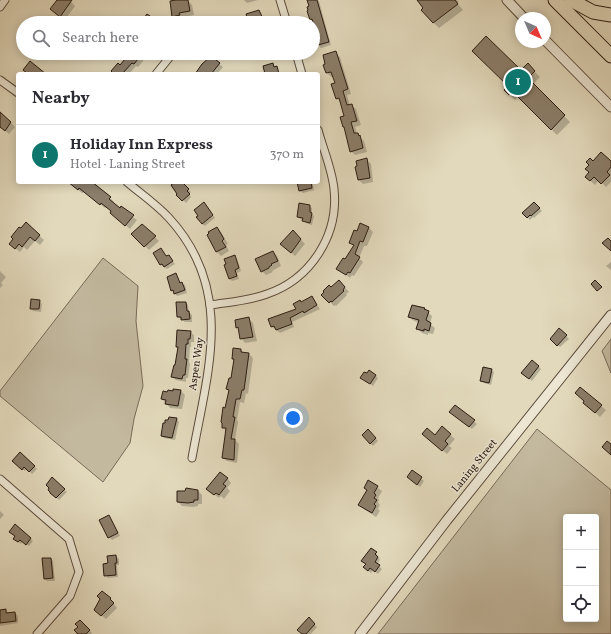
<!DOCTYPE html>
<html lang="en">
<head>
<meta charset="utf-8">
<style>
  body { margin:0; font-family:Vollkorn,serif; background:#f7f7f7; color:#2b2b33 }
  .controls { position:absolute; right:12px; bottom:12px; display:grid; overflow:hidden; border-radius:4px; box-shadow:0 2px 10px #0003 }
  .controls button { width:36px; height:36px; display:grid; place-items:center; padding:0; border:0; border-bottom:1px solid #e1e1e2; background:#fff; color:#2b2b33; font:20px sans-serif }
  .compass { position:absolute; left:515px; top:12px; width:36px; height:36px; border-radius:50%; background:#fff; box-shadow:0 2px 10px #0003; rotate:136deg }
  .you { position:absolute; left:293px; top:418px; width:14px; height:14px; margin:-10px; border:3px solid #fff; border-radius:50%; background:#1a73e8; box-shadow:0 0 0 6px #1a73e833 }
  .badge { display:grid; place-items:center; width:26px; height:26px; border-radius:50%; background:#0f766e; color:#fff; font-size:13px; font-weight:700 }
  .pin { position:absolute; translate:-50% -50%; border:2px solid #fff; box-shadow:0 1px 4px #0006 }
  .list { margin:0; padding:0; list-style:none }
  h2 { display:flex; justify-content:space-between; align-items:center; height:52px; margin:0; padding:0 16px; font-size:17px }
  h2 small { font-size:13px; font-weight:400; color:#7c7c81 }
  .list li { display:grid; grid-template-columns:26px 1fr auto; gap:12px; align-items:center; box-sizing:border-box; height:60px; padding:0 16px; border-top:1px solid #e1e1e2 }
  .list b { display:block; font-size:15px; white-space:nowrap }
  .list p { margin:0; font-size:13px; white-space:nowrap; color:#7c7c81 }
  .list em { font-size:13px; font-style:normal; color:#7c7c81 }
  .icon { flex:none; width:22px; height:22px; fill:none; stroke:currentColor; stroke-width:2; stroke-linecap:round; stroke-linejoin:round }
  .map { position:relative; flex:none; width:611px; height:634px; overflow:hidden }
  .search { position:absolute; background:#fff; box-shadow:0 2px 10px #0003; left:16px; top:16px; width:304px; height:44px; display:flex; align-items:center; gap:10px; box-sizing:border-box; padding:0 14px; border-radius:22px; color:#7c7c81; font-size:15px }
  .panel { position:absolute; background:#fff; box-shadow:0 2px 10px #0003; left:16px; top:72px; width:304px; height:112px; border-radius:4px }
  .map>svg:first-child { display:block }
  .green { fill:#c3b99f; stroke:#786a58; fill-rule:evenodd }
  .shadow { fill:#0003 }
  .building { fill:#8b7e6a; stroke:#2c1c11 }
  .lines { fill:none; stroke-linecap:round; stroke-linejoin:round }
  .minor-casing { stroke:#5a4b3c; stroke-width:9 }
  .tertiary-casing { stroke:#5a4b3c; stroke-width:11 }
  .motorway-casing { stroke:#2c1c11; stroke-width:15 }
  .minor { stroke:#ece6d3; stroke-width:7 }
  .tertiary { stroke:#ece6d3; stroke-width:9 }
  .motorway { stroke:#e2d9bc; stroke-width:13 }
  .labels { text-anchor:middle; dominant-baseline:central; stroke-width:3; stroke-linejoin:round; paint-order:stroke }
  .street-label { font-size:11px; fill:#2c1c11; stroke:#ece6d3 }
</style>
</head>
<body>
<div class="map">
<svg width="611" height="634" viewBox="0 0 611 634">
  <rect width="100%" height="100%" fill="#e2d9bc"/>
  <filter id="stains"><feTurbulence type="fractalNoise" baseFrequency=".005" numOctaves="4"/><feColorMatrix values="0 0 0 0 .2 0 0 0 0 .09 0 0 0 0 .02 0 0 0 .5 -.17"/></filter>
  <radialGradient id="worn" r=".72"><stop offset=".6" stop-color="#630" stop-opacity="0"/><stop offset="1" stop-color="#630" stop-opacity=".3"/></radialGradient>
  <g class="green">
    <polygon points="103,258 138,286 136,321 143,386 134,419 130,443 103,482 0,396 0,391"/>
    <polygon points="611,339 611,373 602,351"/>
    <path d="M537 429 611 490V634H378ZM566 517H596V619H566Z"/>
  </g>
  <g class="shadow">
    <polygon points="58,0 69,0 75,6 65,20 51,9"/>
    <polygon points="244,0 258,0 247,3"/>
    <polygon points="311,0 319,1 331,45 321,48 318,45 314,22 311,19"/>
    <polygon points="418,0 457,0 459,2 457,3 463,10 439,28 433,22"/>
    <polygon points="188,1 192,5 194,15 183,17 183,19 177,20 173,16"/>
    <polygon points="335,52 340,57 351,94 347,95 350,106 351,105 356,109 361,125 355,127 357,134 364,141 367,152 355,155 351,151 346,117 341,103 337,98 336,84 334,76 331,77 327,73"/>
    <polygon points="128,53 146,53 148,55 138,67 136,66 129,74 111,74 118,64 120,67 130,55"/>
    <polygon points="260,53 273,53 273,54 263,58"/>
    <polygon points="219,64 223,67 217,74 196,74"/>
    <polygon points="528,65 540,77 533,84 570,122 557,135 518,96 515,100 505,90"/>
    <polygon points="0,111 15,127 9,134 0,127"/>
    <polygon points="367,160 371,164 373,182 363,184 359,180 359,167"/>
    <polygon points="594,162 611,163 611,182 606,187 599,180 595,185 586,177 590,172"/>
    <polygon points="68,182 90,182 110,198 114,202 113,203 137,220 130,229 115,217 112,211 106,207 105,208 84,192 82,193"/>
    <polygon points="176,182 181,182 191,192 189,194 191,197 186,203 178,195"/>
    <polygon points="298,182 312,182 314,190 303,193 300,191"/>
    <polygon points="204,203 215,218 205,226 202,224"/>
    <polygon points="534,203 542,211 534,218 533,217 530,220 524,213"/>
    <polygon points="309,206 312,208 312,214 314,216 312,225 306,223 303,220 300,219 298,216"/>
    <polygon points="26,224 44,240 40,245 35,241 27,250 24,247 20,252 15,248 21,230"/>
    <polygon points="217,228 221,232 228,244 226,245 229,251 221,256 217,252 208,235"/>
    <polygon points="369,228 373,232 367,246 364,246 359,258 363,262 354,276 352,275 350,278 338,269 346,261 354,246 350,242 357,232"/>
    <polygon points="293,231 305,244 295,256 286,248"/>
    <polygon points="150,232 159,241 149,250 133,234"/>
    <polygon points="273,252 277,256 281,266 272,271 273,272 266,275 262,271"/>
    <polygon points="154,254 171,259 175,264 167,269 161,265"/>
    <polygon points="234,257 237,259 241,271 237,273 239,279 232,281 230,279 227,265"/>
    <polygon points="611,262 611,270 606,266"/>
    <polygon points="0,271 6,277 1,283 3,285 0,288"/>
    <polygon points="176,275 181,283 185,285 187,293 177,296 172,290 168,277"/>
    <polygon points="339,281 349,292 346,294 347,295 336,306 336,305 334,306 323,295"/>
    <polygon points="312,297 320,309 292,322 294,327 280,333 272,327 269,320 297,310 302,303"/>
    <polygon points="39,301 42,304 41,312 33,311 31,308"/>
    <polygon points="186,303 188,305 189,312 192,315 192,322 185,322 178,317"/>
    <polygon points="424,309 432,316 430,324 435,328 433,334 428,333 428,335 422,333 418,329 419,323 414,321 409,317"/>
    <polygon points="248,318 253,323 257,341 245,343 241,338 240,330 237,327"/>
    <polygon points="560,329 569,339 560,347 551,339"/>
    <polygon points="190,332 194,335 194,342 191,342 191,347 190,347 189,362 190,364 188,378 186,378 186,382 176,380 172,377 176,366 179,349 177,347"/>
    <polygon points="234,349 241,350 244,353 249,354 253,358 248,394 246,393 244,403 240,402 237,420 238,422 235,440 239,444 237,463 227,461 223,458 226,431 223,427 229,391 228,389 232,379 234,360 233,359"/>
    <polygon points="532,361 541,369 532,381 525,375"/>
    <polygon points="491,370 494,372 491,385 484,383 481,380"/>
    <polygon points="375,375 378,378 373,386 364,380"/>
    <polygon points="580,389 606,410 600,417 589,407"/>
    <polygon points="174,390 181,391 185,395 182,409 170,408 162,399 174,392"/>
    <polygon points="455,406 477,424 472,429 453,414"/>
    <polygon points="170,418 177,419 179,422 175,440 164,438 162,435"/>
    <polygon points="442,428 455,439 449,446 452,448 447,454 427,438 435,436"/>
    <polygon points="371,433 378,441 373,446 370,443"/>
    <polygon points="20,453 37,469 32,474 27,469 25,471 13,461"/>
    <polygon points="412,471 424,481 420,487 408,477"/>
    <polygon points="227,478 231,483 227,488 230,491 224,499 221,496 219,498 212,493"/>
    <polygon points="53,479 67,492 59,500 51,493"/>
    <polygon points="369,482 382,491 378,498 379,500 378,502 380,505 378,509 380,511 376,517 364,509 359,505 368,491"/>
    <polygon points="198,491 202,495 202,504 198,504 198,506 193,507 182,506 178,502"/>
    <polygon points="0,511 4,515 0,519"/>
    <polygon points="111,519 120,536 112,540 109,537"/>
    <polygon points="27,536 33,541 29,546 23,541 21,544 17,541"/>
    <polygon points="376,553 380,560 377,564 382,569 378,574 373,570 371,573 367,570 367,565 362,561"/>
    <polygon points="116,556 119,559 119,565 117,565 118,577 108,578 105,575 109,564"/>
    <polygon points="51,559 53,561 55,581 47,581 45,579"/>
    <polygon points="101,599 110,599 117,608 106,619 100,614"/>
    <polygon points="6,610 8,613 15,613 18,616 18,623 0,626 0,611"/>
    <polygon points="309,619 317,627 311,634 303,634"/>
    <polygon points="80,621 92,633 91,634 75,634 77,632"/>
  </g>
  <g class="building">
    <polygon points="57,0 72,0 60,17 50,9"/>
    <polygon points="176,0 188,0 190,11 179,13 180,15 172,17 170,1"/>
    <polygon points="307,0 317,0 329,42 318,45 313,23 312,19 310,20 307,11 308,10 307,7 309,6"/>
    <polygon points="417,0 455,0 458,4 433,23 421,10 423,8"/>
    <polygon points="259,10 265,23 249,23 246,14"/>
    <polygon points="147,14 160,23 140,23"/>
    <polygon points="486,36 521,70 528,63 535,71 528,78 565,115 551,130 512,91 509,95 504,90 508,86 472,51"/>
    <polygon points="336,51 348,89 343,91 347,105 352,104 357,121 351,122 354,133 358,133 359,136 360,135 363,148 350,152 344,127 343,127 340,117 344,116 339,98 336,99 331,84 335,83 331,72 326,73 323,65 325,64 323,55"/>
    <polygon points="130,53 143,53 134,64 132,63 122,74 114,74 111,71 118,63 120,65"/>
    <polygon points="211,56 220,63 211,74 195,74 202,64"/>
    <polygon points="30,61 46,74 28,74 23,70"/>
    <polygon points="273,63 274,67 277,66 279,74 265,74 263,66"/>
    <polygon points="0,112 11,122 5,131 0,127"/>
    <polygon points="601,152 611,161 611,167 607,172 610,175 601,184 594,177 590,181 585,177 589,172 585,169 589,165 586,162 590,158 593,161"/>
    <polygon points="367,158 370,178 358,180 355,167 357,166 356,161"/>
    <polygon points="68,182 92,182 111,197 109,199 120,208 121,206 134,215 125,226 110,213 111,211 101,203 100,205 79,188 78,190"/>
    <polygon points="175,182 182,182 189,189 187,191 190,194 182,201 176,195 177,194 171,185"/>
    <polygon points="297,182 311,182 312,188 299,191"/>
    <polygon points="204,202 213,215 202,224 196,217 198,216 194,210"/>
    <polygon points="534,202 540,208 531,216 530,215 527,218 522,213"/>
    <polygon points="299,203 310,205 310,212 312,213 310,223 302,221 303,218 297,217"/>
    <polygon points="26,222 40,235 35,241 30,237 22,247 19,244 15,249 9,244 13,239 11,237 19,227 21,228"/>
    <polygon points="360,223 369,227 363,242 360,241 355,254 360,257 350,273 348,272 346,275 336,269 343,258 345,259 354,245 349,243 354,230 357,231"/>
    <polygon points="142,224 156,236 144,247 131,234"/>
    <polygon points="217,227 224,239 222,241 226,247 216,252 207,235 209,233 208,232"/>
    <polygon points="293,230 301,239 291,253 280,244"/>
    <polygon points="608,238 611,241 611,251 602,243"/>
    <polygon points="161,248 166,256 169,255 173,261 164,267 162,264 160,265 153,253"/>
    <polygon points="273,251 278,261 271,264 272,265 269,267 269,268 261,272 255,259"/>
    <polygon points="235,255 239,268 235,270 237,276 229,279 224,265 226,264 224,259"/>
    <polygon points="176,273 180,283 182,282 185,290 174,294 173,290 171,291 167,277"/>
    <polygon points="339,280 345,287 343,290 344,291 332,302 331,301 329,303 321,295 324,292 323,291 329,285 331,287"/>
    <polygon points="595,280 602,287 597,291 591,284"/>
    <polygon points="312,296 317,305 304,313 303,311 290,318 292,324 276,330 274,326 271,327 268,319 296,309 293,304 300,300 301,302"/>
    <polygon points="31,299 40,300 39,309 30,309"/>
    <polygon points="176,302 186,302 187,311 189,311 190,319 181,320 181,317 177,317"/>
    <polygon points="412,305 425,308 424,309 429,311 426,320 431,323 429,331 424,329 424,331 416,329 419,320 408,317"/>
    <polygon points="249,317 253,337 240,339 238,327 236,328 235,320"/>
    <polygon points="559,328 567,335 557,346 550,339"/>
    <polygon points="177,330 191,331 190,339 188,339 188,344 186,344 185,359 187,359 185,375 183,375 182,379 171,377 174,365 175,365 178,347 176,347"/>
    <polygon points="233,348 241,349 241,352 249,353 244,390 242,390 240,399 236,399 233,417 235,417 231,439 235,439 234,460 222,458 226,428 222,428 222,423 221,422 223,407 225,408 229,390 226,389 229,378 231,378 234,359 232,359"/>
    <polygon points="532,360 539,366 529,379 521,373"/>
    <polygon points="483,367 492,369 489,383 480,381"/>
    <polygon points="369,370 376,375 370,384 360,378 364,372 367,373"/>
    <polygon points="580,387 602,405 595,413 583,403 584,401 575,393"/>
    <polygon points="173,389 181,390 178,406 165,404 166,400 161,399 163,391 167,392 168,390 173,391"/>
    <polygon points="455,405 475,420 469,427 449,412"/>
    <polygon points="169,417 177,418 172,438 161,436 163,423 165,423 165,420 168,420"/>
    <polygon points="442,426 451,434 445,441 448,444 442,451 422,434 427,428 435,435"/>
    <polygon points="368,429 376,438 370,444 362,435"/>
    <polygon points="607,441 611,444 611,455 602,447"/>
    <polygon points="20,452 35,466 29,472 24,467 22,470 12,461"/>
    <polygon points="412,470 422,477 417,485 407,477"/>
    <polygon points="220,472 228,478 223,484 226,486 219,495 216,493 214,495 206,489"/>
    <polygon points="52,477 65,489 56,498 50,493 50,492 48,490 49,488 46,485"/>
    <polygon points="368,480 378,486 374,493 376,495 374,498 377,500 374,504 376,506 372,513 358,505 367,490 364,488"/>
    <polygon points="186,488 198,490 198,500 194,500 194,502 188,503 177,502 177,491 185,491"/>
    <polygon points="109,515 118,533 108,538 99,520"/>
    <polygon points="15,524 31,538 26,545 20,540 18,542 13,539 15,536 9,532"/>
    <polygon points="371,548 377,552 375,554 378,557 375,562 380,565 375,572 370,568 368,571 363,567 366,564 361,561"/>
    <polygon points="116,555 117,563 115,563 116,575 104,576 103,564 108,563 107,556"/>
    <polygon points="42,558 51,558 53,578 44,579"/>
    <polygon points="102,591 111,598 110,599 114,603 101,616 94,610 100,599 97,596"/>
    <polygon points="6,609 6,613 15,612 16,621 0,623 0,610"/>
    <polygon points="309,617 315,624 306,634 302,634 297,630"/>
    <polygon points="80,620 90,630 86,634 78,634 74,630 78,627 75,624"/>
  </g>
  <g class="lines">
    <defs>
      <g id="minor">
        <polyline points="280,0 287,23"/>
        <polyline points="0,7 5,0"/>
        <polyline points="296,53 302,74"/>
        <polyline points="156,74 173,53"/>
        <polyline points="0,80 18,93"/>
        <path d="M127 182C141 194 156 204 169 218 236 291 207 373 192 458"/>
        <path d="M210 305C229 302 249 301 267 294 311 279 339 235 334 189 332 169 323 149 318 130"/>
        <polyline points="0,479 69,539 79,572 70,596 37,634"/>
      </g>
      <g id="tertiary">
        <polyline points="507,0 524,18"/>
        <polyline points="545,40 611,107"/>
        <polyline points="360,634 447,520 611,315"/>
      </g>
      <g id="motorway">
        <polyline points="555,0 611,56"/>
        <polyline points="571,0 593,12 611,15"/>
      </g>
    </defs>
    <use href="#minor" class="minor-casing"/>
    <use href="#tertiary" class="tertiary-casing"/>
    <use href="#motorway" class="motorway-casing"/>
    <use href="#minor" class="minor"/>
    <use href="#tertiary" class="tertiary"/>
    <use href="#motorway" class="motorway"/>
  </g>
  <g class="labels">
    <g class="street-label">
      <text transform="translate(197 364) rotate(-82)">Aspen Way</text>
      <text transform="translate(475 466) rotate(-51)">Laning Street</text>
    </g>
  </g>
  <rect width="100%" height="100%" filter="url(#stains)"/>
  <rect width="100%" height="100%" fill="url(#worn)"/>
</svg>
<div class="controls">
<button>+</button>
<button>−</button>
<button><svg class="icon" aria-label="locate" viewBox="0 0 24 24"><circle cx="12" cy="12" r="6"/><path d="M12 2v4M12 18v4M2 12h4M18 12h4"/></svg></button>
</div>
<svg class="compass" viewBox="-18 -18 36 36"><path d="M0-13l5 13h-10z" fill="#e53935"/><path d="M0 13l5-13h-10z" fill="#7c7c81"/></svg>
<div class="you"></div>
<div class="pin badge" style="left:518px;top:82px">1</div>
<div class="search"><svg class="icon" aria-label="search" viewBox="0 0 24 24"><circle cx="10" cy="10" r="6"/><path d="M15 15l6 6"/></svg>Search here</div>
<section class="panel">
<h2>Nearby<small></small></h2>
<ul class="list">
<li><span class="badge">1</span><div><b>Holiday Inn Express</b><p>Hotel · Laning Street</p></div><em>370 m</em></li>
</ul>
</section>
</div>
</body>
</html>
